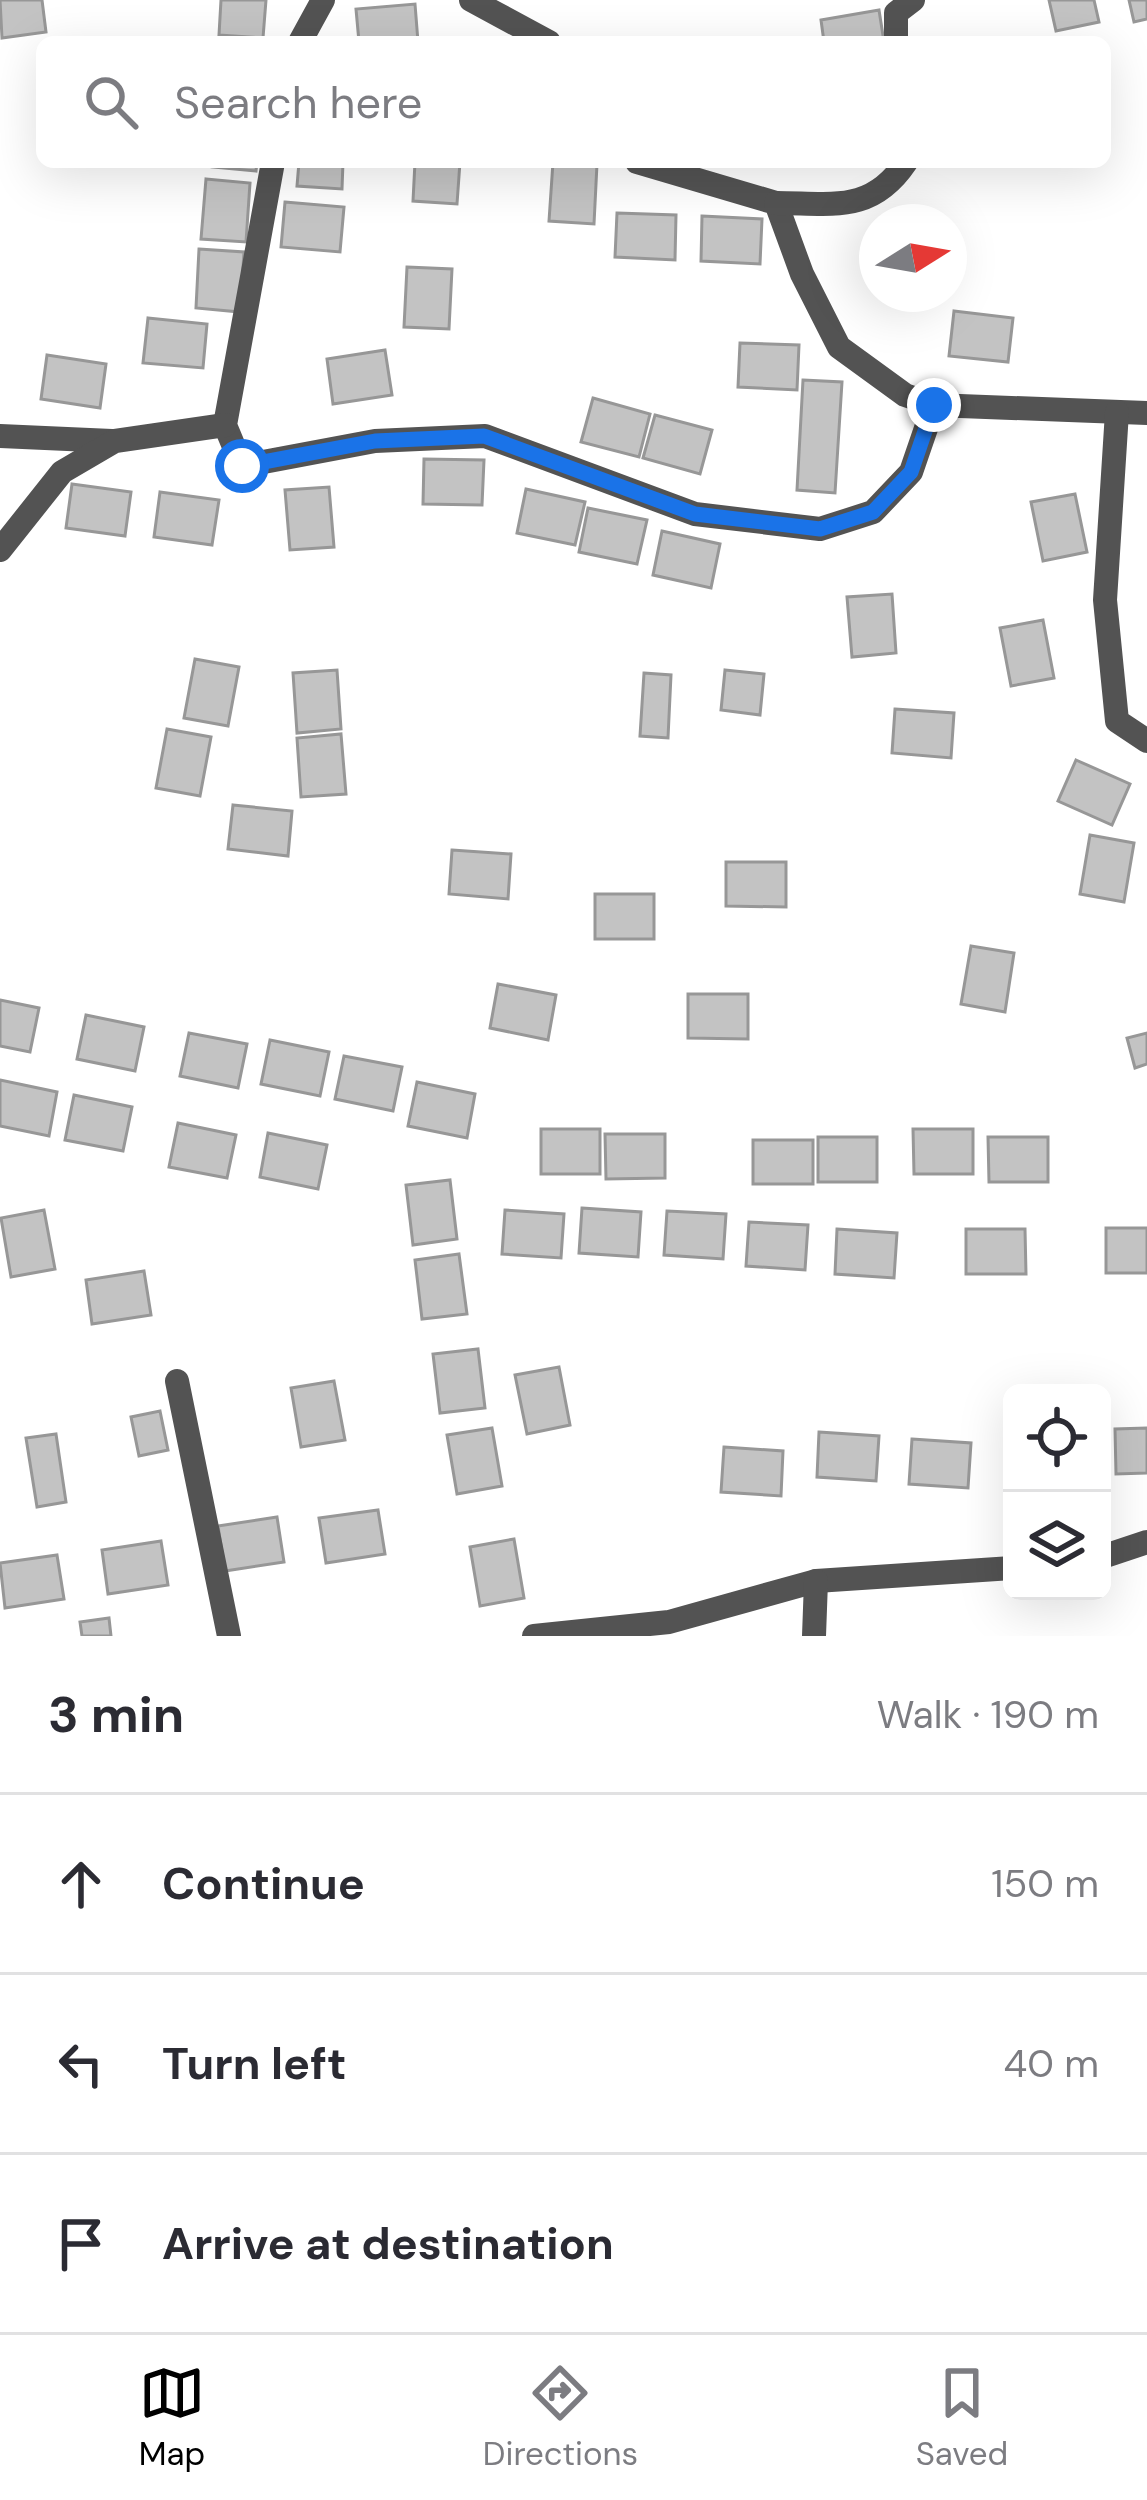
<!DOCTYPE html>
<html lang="en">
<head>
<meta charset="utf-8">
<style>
  body { margin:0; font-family:"DM Sans",sans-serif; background:#f7f7f7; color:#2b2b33 }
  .controls { position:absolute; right:36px; bottom:36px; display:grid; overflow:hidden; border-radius:18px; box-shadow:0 12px 48px #0002 }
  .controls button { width:108px; height:108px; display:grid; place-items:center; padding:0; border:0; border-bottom:3px solid #e1e1e2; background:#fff; color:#2b2b33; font:60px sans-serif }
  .compass { position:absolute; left:859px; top:204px; width:108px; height:108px; border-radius:50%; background:#fff; box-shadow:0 12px 48px #0002; rotate:79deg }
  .stop { position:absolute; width:36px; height:36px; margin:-27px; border:9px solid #1a73e8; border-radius:50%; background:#fff }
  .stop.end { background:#1a73e8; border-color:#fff; box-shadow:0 3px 12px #0008 }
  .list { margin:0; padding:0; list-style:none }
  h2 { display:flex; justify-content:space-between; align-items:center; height:156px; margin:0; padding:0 48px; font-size:51px }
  h2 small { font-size:39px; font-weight:400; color:#7c7c81 }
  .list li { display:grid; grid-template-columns:78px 1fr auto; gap:36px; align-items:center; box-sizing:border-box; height:180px; padding:0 48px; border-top:3px solid #e1e1e2 }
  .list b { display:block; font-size:45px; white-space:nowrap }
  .list em { font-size:39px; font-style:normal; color:#7c7c81 }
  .icon { flex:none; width:66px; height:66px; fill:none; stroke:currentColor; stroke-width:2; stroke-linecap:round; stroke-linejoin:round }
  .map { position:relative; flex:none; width:1147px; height:1636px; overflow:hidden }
  .search { position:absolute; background:#fff; box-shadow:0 12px 48px #0002; left:36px; right:36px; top:36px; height:132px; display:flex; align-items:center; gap:30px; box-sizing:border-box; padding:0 42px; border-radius:18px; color:#7c7c81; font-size:45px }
  .sheet { height:696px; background:#fff }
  nav { display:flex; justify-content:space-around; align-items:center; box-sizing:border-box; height:168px; border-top:3px solid #e1e1e2; background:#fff; font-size:33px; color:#7c7c81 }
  nav a { display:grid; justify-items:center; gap:6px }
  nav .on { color:#000 }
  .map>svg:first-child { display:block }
  .building { fill:#c3c3c3; stroke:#979797; stroke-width:3 }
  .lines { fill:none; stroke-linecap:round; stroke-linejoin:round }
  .street { stroke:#535353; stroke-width:24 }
  .route { stroke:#1a73e8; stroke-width:15 }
</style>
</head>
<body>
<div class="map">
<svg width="1147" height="1636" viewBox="0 0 1147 1636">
  <rect width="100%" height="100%" fill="#fff"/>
  <g class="building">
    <polygon points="0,0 42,0 46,32 2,38"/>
    <polygon points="221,0 266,0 263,38 219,35"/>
    <polygon points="1049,0 1094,0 1099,22 1056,31"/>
    <polygon points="1129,0 1147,0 1147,19 1134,22"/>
    <polygon points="415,4 418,42 359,42 356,9"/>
    <polygon points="879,10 884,42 824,42 821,20"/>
    <polygon points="212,162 257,162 256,171 212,167"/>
    <polygon points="299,162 343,162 342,189 297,186"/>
    <polygon points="415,162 460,162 457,204 413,201"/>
    <polygon points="553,162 597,164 594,224 549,221"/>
    <polygon points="206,179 250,183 246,242 201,239"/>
    <polygon points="285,202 344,207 340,252 281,247"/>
    <polygon points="617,213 676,215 675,260 615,257"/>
    <polygon points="702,216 762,219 760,264 701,261"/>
    <polygon points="199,249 244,252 240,312 196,308"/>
    <polygon points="407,267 452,269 449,329 404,327"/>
    <polygon points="954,311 1013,318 1008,362 949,356"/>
    <polygon points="148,318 207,324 203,368 143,363"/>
    <polygon points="740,343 799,345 797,390 738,387"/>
    <polygon points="385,350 392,395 333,404 327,359"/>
    <polygon points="47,355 106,364 100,408 41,399"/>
    <polygon points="803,380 842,382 835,493 797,490"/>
    <polygon points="593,398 650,414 639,457 581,442"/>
    <polygon points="655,415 712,430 700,474 643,458"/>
    <polygon points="424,459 484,460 482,505 423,504"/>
    <polygon points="72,484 131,492 125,536 66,528"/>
    <polygon points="329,487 334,547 290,550 285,490"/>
    <polygon points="526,489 585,502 575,545 517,533"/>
    <polygon points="160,492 219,500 212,545 154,537"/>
    <polygon points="1075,494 1087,552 1043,561 1031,502"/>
    <polygon points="588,508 647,520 637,564 579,552"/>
    <polygon points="662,531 720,544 711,588 653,575"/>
    <polygon points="892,594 896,653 852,657 847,597"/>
    <polygon points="1043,620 1054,678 1011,686 1000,628"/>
    <polygon points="195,659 239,667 228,726 184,718"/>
    <polygon points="337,670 341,729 297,733 293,673"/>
    <polygon points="725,670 764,674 760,715 721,710"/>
    <polygon points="644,673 671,675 668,738 640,736"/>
    <polygon points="895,709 954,713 951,758 892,753"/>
    <polygon points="167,729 211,737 200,796 156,788"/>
    <polygon points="341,734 346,794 301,797 297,738"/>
    <polygon points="1076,760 1130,784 1112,825 1058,801"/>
    <polygon points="233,805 292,811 288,856 228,849"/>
    <polygon points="1090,835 1134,843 1124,902 1080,894"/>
    <polygon points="452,850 511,854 508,899 449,894"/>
    <polygon points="726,862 786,862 786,907 726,906"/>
    <rect x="595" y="894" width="59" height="45"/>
    <polygon points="971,946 1014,953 1005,1012 961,1004"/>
    <polygon points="498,984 556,995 548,1040 490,1028"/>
    <polygon points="688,994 748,994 748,1039 688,1038"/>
    <polygon points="0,1000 39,1008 30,1052 0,1046"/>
    <polygon points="86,1015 144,1027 135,1071 77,1059"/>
    <polygon points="189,1033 247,1044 238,1088 180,1076"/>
    <polygon points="1147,1033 1147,1064 1135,1068 1127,1038"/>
    <polygon points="270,1040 329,1052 320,1096 261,1084"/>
    <polygon points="344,1056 402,1067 393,1111 335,1099"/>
    <polygon points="0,1080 57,1092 49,1136 0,1126"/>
    <polygon points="417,1082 475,1094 467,1138 408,1126"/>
    <polygon points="74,1095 132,1107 123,1151 65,1140"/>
    <polygon points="178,1123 236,1135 227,1178 169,1167"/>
    <rect x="541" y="1129" width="59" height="45"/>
    <polygon points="913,1129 973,1129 973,1174 914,1174"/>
    <polygon points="268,1133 327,1145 318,1189 260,1177"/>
    <polygon points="605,1134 665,1134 665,1178 606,1179"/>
    <rect x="818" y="1137" width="59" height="45"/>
    <polygon points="988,1137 1048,1137 1048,1182 989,1182"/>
    <rect x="753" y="1140" width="60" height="44"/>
    <polygon points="450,1180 457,1239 413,1245 406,1185"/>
    <polygon points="582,1208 641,1212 638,1257 579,1253"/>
    <polygon points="44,1210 55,1269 11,1277 1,1218"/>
    <polygon points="505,1210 564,1214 561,1258 502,1254"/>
    <polygon points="667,1211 726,1214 723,1259 664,1255"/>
    <polygon points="749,1222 808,1225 805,1270 746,1266"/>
    <rect x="1106" y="1228" width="41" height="45"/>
    <polygon points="837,1229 897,1233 894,1278 835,1274"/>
    <polygon points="966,1229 1025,1229 1026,1274 966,1274"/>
    <polygon points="459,1254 467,1314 422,1319 415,1260"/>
    <polygon points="144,1271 151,1315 92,1324 86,1280"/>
    <polygon points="478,1349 485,1408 440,1413 433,1354"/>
    <polygon points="559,1367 570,1425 527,1434 515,1375"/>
    <polygon points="334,1381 345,1440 301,1447 291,1388"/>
    <polygon points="160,1411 168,1450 139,1456 131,1417"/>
    <polygon points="492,1428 502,1486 457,1494 447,1435"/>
    <polygon points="1147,1428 1147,1473 1116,1474 1115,1429"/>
    <polygon points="819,1432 879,1436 876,1481 817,1477"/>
    <polygon points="56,1434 66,1502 37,1507 26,1438"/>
    <polygon points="912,1439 971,1443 968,1488 909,1484"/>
    <polygon points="724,1447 783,1451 781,1496 721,1492"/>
    <polygon points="378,1510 385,1554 326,1563 319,1518"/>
    <polygon points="277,1517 284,1562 225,1571 218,1526"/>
    <polygon points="514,1539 524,1598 480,1606 470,1547"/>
    <polygon points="161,1541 168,1585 108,1594 102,1550"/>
    <polygon points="57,1555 64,1599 5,1608 0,1563"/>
    <polygon points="109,1618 111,1636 82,1636 80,1622"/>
  </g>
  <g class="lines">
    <g class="street">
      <polyline points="471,0 549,42"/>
      <polyline points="300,42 323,0"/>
      <polyline points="896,42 896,13 913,0"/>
      <polyline points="273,162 225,425 242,466 375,441 485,436 695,514 820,529 873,512 911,472 934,405"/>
      <polyline points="637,162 776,203 802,274 839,347 905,395 934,405 1147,413"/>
      <path d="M776 203C832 203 871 214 906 162"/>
      <polyline points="1117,412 1105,600 1117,721 1147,741"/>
      <polyline points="0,436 112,441"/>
      <polyline points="0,550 62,472 115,441 225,425"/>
      <polyline points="177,1381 229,1636"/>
      <polyline points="1102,1557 1147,1542"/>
      <polyline points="534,1636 669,1622 816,1581 1012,1568"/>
      <polyline points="814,1636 816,1581"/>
    </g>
  </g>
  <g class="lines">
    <polyline class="route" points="242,466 375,441 484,436 695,514 820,529 873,512 911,472 934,405"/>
  </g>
</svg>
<div class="controls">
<button><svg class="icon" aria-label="locate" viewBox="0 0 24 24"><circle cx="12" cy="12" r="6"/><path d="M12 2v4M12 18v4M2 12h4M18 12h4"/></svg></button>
<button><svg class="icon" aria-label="layers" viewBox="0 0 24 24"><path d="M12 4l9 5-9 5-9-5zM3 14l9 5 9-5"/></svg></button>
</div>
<svg class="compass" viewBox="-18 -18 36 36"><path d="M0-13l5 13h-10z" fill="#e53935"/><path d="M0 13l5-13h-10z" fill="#7c7c81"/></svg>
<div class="stop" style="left:242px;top:466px"></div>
<div class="stop end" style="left:934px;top:405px"></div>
<div class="search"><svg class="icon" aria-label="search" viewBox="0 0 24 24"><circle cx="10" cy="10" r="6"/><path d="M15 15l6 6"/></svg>Search here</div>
</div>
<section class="sheet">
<h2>3 min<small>Walk · 190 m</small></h2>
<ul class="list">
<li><svg class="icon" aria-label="ahead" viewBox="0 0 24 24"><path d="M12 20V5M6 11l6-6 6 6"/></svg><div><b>Continue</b></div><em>150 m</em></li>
<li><svg class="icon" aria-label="left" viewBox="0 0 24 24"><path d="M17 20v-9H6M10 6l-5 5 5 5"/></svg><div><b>Turn left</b></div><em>40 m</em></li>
<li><svg class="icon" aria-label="arrive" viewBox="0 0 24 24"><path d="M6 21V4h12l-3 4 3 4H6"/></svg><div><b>Arrive at destination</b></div></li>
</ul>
</section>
<nav>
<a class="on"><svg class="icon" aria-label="map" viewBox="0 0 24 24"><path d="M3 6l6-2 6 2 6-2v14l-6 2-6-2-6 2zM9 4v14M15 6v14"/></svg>Map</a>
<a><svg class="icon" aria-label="directions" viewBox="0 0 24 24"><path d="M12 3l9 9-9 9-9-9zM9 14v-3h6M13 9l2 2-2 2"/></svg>Directions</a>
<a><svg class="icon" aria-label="saved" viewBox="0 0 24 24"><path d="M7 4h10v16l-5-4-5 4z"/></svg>Saved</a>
</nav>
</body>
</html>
